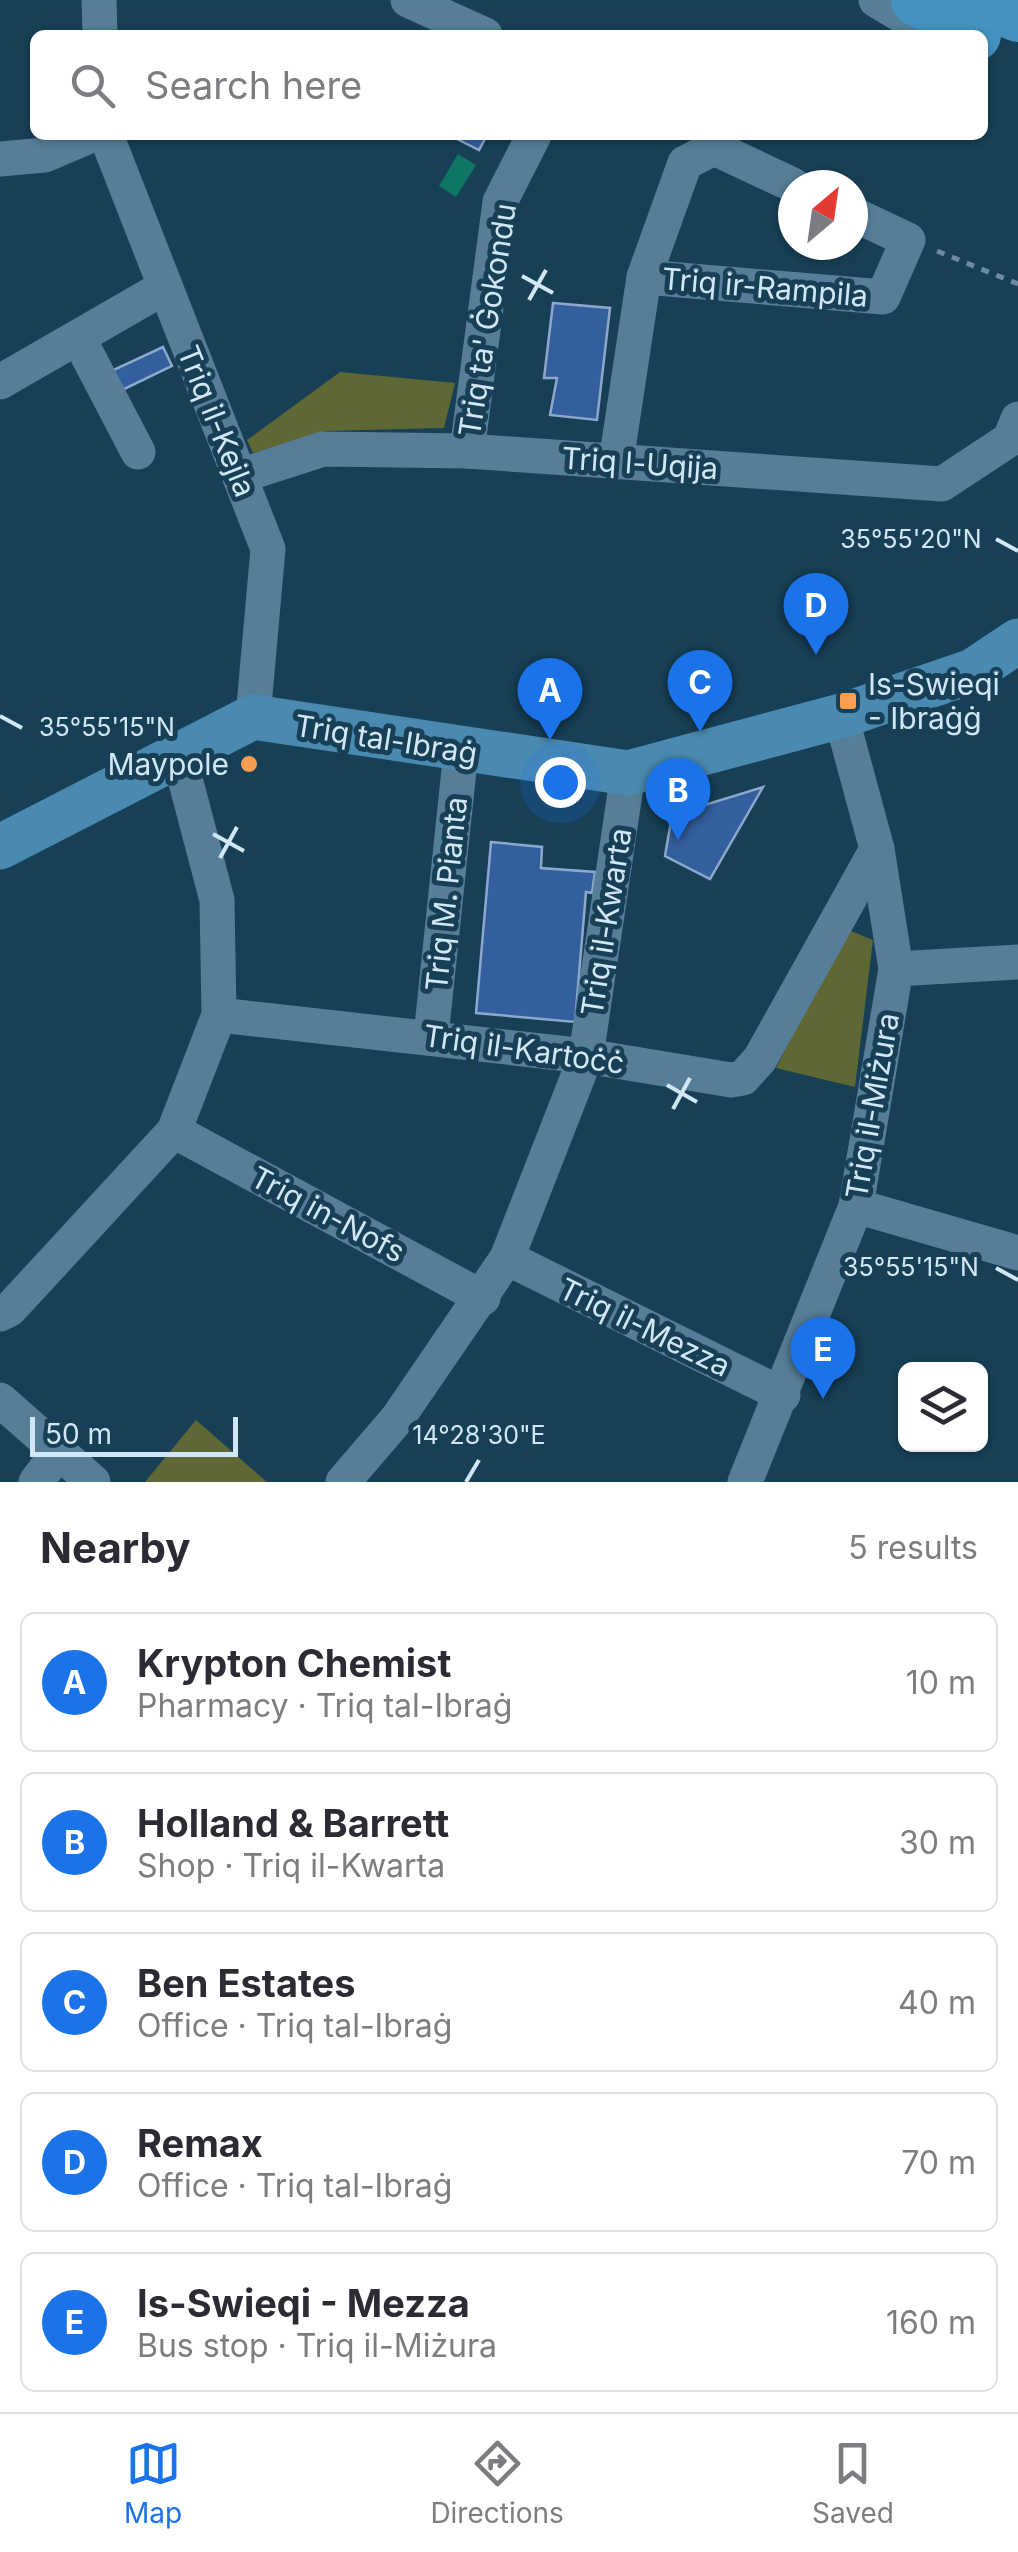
<!DOCTYPE html>
<html lang="en">
<head>
<meta charset="utf-8">
<style>
  body { margin:0; font-family:Inter,sans-serif; background:#f7f7f7; color:#2b2b33 }
  .controls { position:absolute; right:30px; bottom:30px; display:grid; overflow:hidden; border-radius:15px; box-shadow:0 2px 8px #0004 }
  .controls button { width:90px; height:90px; display:grid; place-items:center; padding:0; border:0; border-bottom:2px solid #e1e1e2; background:#fff; color:#2b2b33; font:50px sans-serif }
  .compass { position:absolute; left:778px; top:170px; width:90px; height:90px; border-radius:50%; background:#fff; box-shadow:0 2px 8px #0004; rotate:29deg }
  .scale { position:absolute; left:30px; bottom:25px; width:208px; box-sizing:border-box; padding-left:10px; border:5px solid #d2e7f6; border-top:0; font-size:28px; line-height:35px; white-space:nowrap; color:#d2e7f6; -webkit-text-stroke:8px #173f56; paint-order:stroke }
  .you { position:absolute; left:560px; top:782px; width:35px; height:35px; margin:-25px; border:8px solid #fff; border-radius:50%; background:#1a73e8; box-shadow:0 0 0 15px #1a73e833 }
  .badge { display:grid; place-items:center; width:65px; height:65px; border-radius:50%; background:#1a73e8; color:#fff; font-size:32px; font-weight:700 }
  .pin { position:absolute; translate:-50% -82px; filter:drop-shadow(0 2px 5px #0008) }
  .pin::after { content:''; position:absolute; top:52px; width:35px; height:30px; background:inherit; clip-path:polygon(0 0,100% 0,50% 100%) }
  .list { margin:0; padding:0; list-style:none }
  h2 { display:flex; justify-content:space-between; align-items:center; height:130px; margin:0; padding:0 40px; font-size:42px }
  h2 small { font-size:32px; font-weight:400; color:#7c7c81 }
  .list li { display:grid; grid-template-columns:65px 1fr auto; gap:30px; align-items:center; box-sizing:border-box; height:140px; margin:0 20px 20px; padding:0 20px; border:2px solid #e1e1e2; border-radius:15px }
  .list b { display:block; font-size:38px; white-space:nowrap }
  .list p { margin:0; font-size:32px; white-space:nowrap; color:#7c7c81 }
  .list em { font-size:32px; font-style:normal; color:#7c7c81 }
  .icon { flex:none; width:55px; height:55px; fill:none; stroke:currentColor; stroke-width:2; stroke-linecap:round; stroke-linejoin:round }
  .map { position:relative; flex:none; width:1018px; height:1482px; overflow:hidden }
  .search { position:absolute; background:#fff; box-shadow:0 2px 8px #0004; left:30px; right:30px; top:30px; height:110px; display:flex; align-items:center; gap:25px; box-sizing:border-box; padding:0 35px; border-radius:15px; color:#7c7c81; font-size:38px }
  .sheet { height:930px; background:#fff }
  nav { display:flex; justify-content:space-around; align-items:center; box-sizing:border-box; height:140px; border-top:2px solid #e1e1e2; background:#fff; font-size:28px; color:#7c7c81 }
  nav a { display:grid; justify-items:center; gap:5px }
  nav .on { color:#1a73e8 }
  .map>svg:first-child { display:block }
  .green { fill:#5f6834 }
  .water { fill:#107664 }
  .building { fill:#335f9e; stroke:#8ea8cc; stroke-width:2.5 }
  .lines { fill:none; stroke-linecap:round; stroke-linejoin:round }
  .path { stroke:#6c8b9f; stroke-width:5; stroke-dasharray:8 8; stroke-linecap:butt }
  .minor { stroke:#567e98; stroke-width:35 }
  .major { stroke:#4b8ab0; stroke-width:45 }
  .highway { stroke:#4492c0; stroke-width:52 }
  .ticks { fill:none; stroke:#d2e7f6; stroke-width:4 }
  .poi-dot { fill:#fc9e52; stroke:#173f56; stroke-width:4 }
  .labels { text-anchor:middle; dominant-baseline:central; stroke-width:10; stroke-linejoin:round; paint-order:stroke }
  .street-label { font-size:30px; fill:#d2e7f6; stroke:#173f56 }
  .poi-label { font-size:30px; fill:#d2e7f6; stroke:#173f56; text-anchor:start }
  .ticks-label { font-size:25px; text-anchor:middle; fill:#d2e7f6; stroke:#173f56; stroke-width:10; stroke-linejoin:round; paint-order:stroke }
</style>
</head>
<body>
<div class="map">
<svg width="1018" height="1482" viewBox="0 0 1018 1482">
  <rect width="100%" height="100%" fill="#173f56"/>
  <g class="green">
    <polygon points="340,372 455,383 444,428 326,431 253,453 247,440"/>
    <polygon points="846,929 873,940 855,1087 776,1068"/>
    <polygon points="196,1420 267,1482 145,1482"/>
  </g>
  <polygon class="water" points="458,154 476,165 456,197 439,186"/>
  <g class="building">
    <polygon points="449,135 487,135 479,150"/>
    <polygon points="553,303 610,308 597,420 550,415 557,378 544,378"/>
    <polygon points="163,347 172,366 118,392 109,372"/>
    <polygon points="763,787 710,879 665,856 672,815"/>
    <polygon points="491,842 542,847 541,868 595,872 592,893 586,892 575,1022 476,1013"/>
  </g>
  <g class="lines">
    <polyline class="path" points="937,251 1018,284"/>
    <g class="minor">
      <polyline points="99,0 100,35"/>
      <polyline points="408,0 485,35"/>
      <polyline points="876,0 916,24 938,30"/>
      <polyline points="106,135 268,549 253,717"/>
      <polyline points="0,159 45,155 92,135"/>
      <polyline points="644,277 883,297 908,240 853,214"/>
      <polyline points="79,339 138,452"/>
      <polyline points="0,382 163,288"/>
      <polyline points="467,451 500,202 534,135"/>
      <polyline points="616,462 644,277 685,163 714,148 793,185"/>
      <polyline points="240,476 323,449 467,451 942,484 1010,439 1018,419"/>
      <polyline points="896,969 1018,962"/>
      <polyline points="219,1015 586,1056 731,1080 743,1078 760,1059 877,849"/>
      <polyline points="431,1036 461,751"/>
      <polyline points="174,1131 483,1298"/>
      <polyline points="856,1206 1018,1253"/>
      <polyline points="507,1258 783,1395"/>
      <polyline points="0,1314 10,1309 174,1131 219,1015 217,900 178,752"/>
      <polyline points="0,1400 93,1482"/>
      <polyline points="36,1482 60,1450"/>
      <polyline points="343,1482 397,1419 507,1258 586,1056 628,773"/>
      <polyline points="745,1482 856,1206 896,969 877,849 841,716"/>
    </g>
    <polyline class="major" points="0,847 253,717 628,773 841,716 973,671 1018,641"/>
    <g class="highway">
      <polyline points="917,0 975,35"/>
      <polyline points="982,0 1018,16"/>
    </g>
  </g>
  <path class="ticks" d="M522 276 553 293M529 300 546 270M996 539 1018 551M0 716 22 728M213 834 244 851M220 858 237 827M667 1085 697 1102M673 1109 690 1078M996 1268 1018 1280M466 1482 479 1460"/>
  <g class="poi-dot">
    <rect x="838" y="691" width="20" height="20" rx="5"/>
    <circle cx="249" cy="764" r="10"/>
  </g>
  <g class="labels">
    <g class="street-label">
      <text transform="translate(765 287) rotate(5)">Triq ir-Rampila</text>
      <text transform="translate(487 320) rotate(-81)">Triq ta' Ġokondu</text>
      <text transform="translate(217 421) rotate(68)">Triq il-Kejla</text>
      <text transform="translate(640 463) rotate(4)">Triq l-Uqija</text>
      <text transform="translate(386 739) rotate(9)">Triq tal-Ibraġ</text>
      <text transform="translate(446 894) rotate(-84)">Triq M. Pianta</text>
      <text transform="translate(606 922) rotate(-81)">Triq il-Kwarta</text>
      <text transform="translate(524 1049) rotate(8)">Triq il-Kartoċċ</text>
      <text transform="translate(872 1106) rotate(-80)">Triq il-Miżura</text>
      <text transform="translate(328 1214) rotate(28)">Triq in-Nofs</text>
      <text transform="translate(645 1327) rotate(26)">Triq il-Mezza</text>
    </g>
    <g class="poi-label">
      <text x="868" y="684">Is-Swieqi<tspan x="868" dy="34">- Ibraġġ</tspan></text>
      <text x="229" y="764" text-anchor="end">Maypole</text>
    </g>
  </g>
  <g class="ticks-label">
    <text x="911" y="548">35°55'20"N</text>
    <text x="107" y="736">35°55'15"N</text>
    <text x="911" y="1276">35°55'15"N</text>
    <text x="479" y="1444">14°28'30"E</text>
  </g>
</svg>
<div class="controls">
<button><svg class="icon" aria-label="layers" viewBox="0 0 24 24"><path d="M12 4l9 5-9 5-9-5zM3 14l9 5 9-5"/></svg></button>
</div>
<svg class="compass" viewBox="-18 -18 36 36"><path d="M0-13l5 13h-10z" fill="#e53935"/><path d="M0 13l5-13h-10z" fill="#7c7c81"/></svg>
<div class="scale">50 m</div>
<div class="you"></div>
<div class="pin badge" style="left:550px;top:740px">A</div>
<div class="pin badge" style="left:678px;top:840px">B</div>
<div class="pin badge" style="left:700px;top:732px">C</div>
<div class="pin badge" style="left:816px;top:655px">D</div>
<div class="pin badge" style="left:823px;top:1399px">E</div>
<div class="search"><svg class="icon" aria-label="search" viewBox="0 0 24 24"><circle cx="10" cy="10" r="6"/><path d="M15 15l6 6"/></svg>Search here</div>
</div>
<section class="sheet">
<h2>Nearby<small>5 results</small></h2>
<ul class="list">
<li><span class="badge">A</span><div><b>Krypton Chemist</b><p>Pharmacy · Triq tal-Ibraġ</p></div><em>10 m</em></li>
<li><span class="badge">B</span><div><b>Holland &amp; Barrett</b><p>Shop · Triq il-Kwarta</p></div><em>30 m</em></li>
<li><span class="badge">C</span><div><b>Ben Estates</b><p>Office · Triq tal-Ibraġ</p></div><em>40 m</em></li>
<li><span class="badge">D</span><div><b>Remax</b><p>Office · Triq tal-Ibraġ</p></div><em>70 m</em></li>
<li><span class="badge">E</span><div><b>Is-Swieqi - Mezza</b><p>Bus stop · Triq il-Miżura</p></div><em>160 m</em></li>
</ul>
</section>
<nav>
<a class="on"><svg class="icon" aria-label="map" viewBox="0 0 24 24"><path d="M3 6l6-2 6 2 6-2v14l-6 2-6-2-6 2zM9 4v14M15 6v14"/></svg>Map</a>
<a><svg class="icon" aria-label="directions" viewBox="0 0 24 24"><path d="M12 3l9 9-9 9-9-9zM9 14v-3h6M13 9l2 2-2 2"/></svg>Directions</a>
<a><svg class="icon" aria-label="saved" viewBox="0 0 24 24"><path d="M7 4h10v16l-5-4-5 4z"/></svg>Saved</a>
</nav>
</body>
</html>
